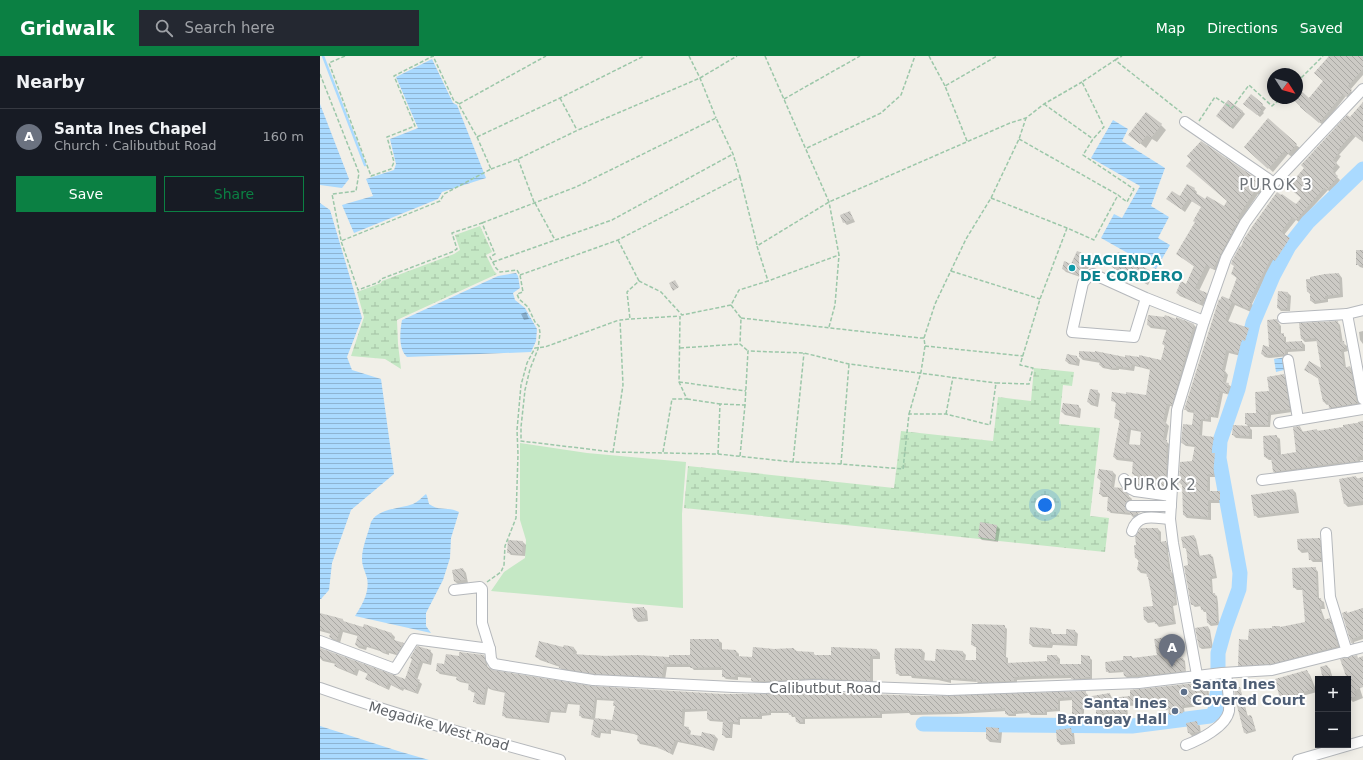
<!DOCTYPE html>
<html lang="en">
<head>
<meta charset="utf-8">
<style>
  body { margin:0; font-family:"DejaVu Sans",sans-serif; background:#242831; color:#f1f3f6 }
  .controls { position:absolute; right:12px; bottom:12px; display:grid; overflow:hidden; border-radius:0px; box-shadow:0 2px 10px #0003 }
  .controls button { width:36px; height:36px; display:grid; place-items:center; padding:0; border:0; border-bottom:1px solid #363941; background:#171b24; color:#f1f3f6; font:20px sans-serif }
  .compass { position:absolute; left:947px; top:12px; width:36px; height:36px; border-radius:50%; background:#171b24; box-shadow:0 2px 10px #0003; rotate:126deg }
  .you { position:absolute; left:725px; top:449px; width:14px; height:14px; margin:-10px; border:3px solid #fff; border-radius:50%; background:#1a73e8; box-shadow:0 0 0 6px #1a73e833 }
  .badge { display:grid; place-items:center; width:26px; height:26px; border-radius:50%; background:#0b8043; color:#fff; font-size:13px; font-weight:700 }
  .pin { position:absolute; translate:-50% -33px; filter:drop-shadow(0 1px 2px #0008) }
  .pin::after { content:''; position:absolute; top:21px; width:14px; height:12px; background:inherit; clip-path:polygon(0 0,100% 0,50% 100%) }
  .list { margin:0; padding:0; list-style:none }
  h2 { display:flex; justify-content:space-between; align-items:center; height:52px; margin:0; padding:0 16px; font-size:17px }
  h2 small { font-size:13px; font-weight:400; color:#9ea1a6 }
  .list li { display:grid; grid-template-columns:26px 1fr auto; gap:12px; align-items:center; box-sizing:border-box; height:56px; padding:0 16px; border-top:1px solid #363941 }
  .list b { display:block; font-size:15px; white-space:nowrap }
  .list p { margin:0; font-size:13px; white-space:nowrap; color:#9ea1a6 }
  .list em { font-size:13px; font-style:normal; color:#9ea1a6 }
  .actions { display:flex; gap:8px; padding:12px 16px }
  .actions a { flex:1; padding:9px 0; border:1px solid #0b8043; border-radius:0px; text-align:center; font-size:14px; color:#0b8043 }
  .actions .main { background:#0b8043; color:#fff }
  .icon { flex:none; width:22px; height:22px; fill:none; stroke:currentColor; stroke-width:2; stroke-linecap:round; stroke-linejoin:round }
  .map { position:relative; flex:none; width:1043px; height:704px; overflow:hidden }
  header { display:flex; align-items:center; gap:24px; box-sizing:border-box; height:56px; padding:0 20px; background:#0b8043; color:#fff }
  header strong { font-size:19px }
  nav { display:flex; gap:22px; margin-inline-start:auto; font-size:14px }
  .search { width:280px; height:36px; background:#242831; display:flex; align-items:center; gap:10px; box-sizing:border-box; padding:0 14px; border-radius:0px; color:#9ea1a6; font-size:15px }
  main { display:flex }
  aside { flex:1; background:#171b24 }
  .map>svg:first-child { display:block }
  .grass { fill:#c5e8c5 }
  .wetland { fill:url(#wetland-marsh) }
  .water { fill:url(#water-rules) }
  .shadow { fill:#0003; fill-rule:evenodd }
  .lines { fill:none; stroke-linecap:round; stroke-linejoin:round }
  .stream { stroke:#aadaff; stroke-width:2.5 }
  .river { stroke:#aadaff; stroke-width:15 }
  .building { fill:url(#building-back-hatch); fill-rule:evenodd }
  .minor-casing { stroke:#b5b8bc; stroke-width:12 }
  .path { stroke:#9cc7a9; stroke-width:1.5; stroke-dasharray:4 2; stroke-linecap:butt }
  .minor { stroke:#fff; stroke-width:10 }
  .culture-dot { fill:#0f9aa8; stroke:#fff; stroke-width:1.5 }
  .service-dot { fill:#5c6f8a; stroke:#fff; stroke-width:1.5 }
  .labels { text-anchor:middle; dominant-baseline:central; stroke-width:4; stroke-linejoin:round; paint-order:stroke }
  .culture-label { font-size:14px; font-weight:bold; fill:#0d838f; stroke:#fff; text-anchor:start }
  .service-label { font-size:14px; font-weight:bold; fill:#4e5e75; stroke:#fff; text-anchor:start }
  .street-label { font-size:14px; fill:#5f6368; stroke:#fff }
  .neighbourhood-label { font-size:15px; letter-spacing:1px; fill:#70757a; stroke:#fff }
</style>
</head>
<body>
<header>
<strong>Gridwalk</strong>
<div class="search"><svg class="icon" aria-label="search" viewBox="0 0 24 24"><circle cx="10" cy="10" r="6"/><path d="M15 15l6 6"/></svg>Search here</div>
<nav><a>Map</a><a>Directions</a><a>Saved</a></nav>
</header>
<main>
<aside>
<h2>Nearby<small></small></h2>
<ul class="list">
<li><span class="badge" style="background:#6b7280">A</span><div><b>Santa Ines Chapel</b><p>Church · Calibutbut Road</p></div><em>160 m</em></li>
</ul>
<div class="actions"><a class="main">Save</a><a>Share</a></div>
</aside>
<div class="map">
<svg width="1043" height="704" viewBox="0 0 1043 704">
  <defs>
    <pattern id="wetland-marsh" width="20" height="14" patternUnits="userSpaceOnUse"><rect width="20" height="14" fill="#c5e8c5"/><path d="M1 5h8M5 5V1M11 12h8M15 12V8" fill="none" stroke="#a3c0a4"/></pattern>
    <pattern id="water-rules" width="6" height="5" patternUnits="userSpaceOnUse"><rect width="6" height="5" fill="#aadaff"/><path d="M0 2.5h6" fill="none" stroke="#8eb4d2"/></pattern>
    <pattern id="building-back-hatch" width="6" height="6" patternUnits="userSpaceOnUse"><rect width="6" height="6" fill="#cccac5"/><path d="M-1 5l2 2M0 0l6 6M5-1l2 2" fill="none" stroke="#a9a8a4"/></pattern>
  </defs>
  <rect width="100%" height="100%" fill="#f1efe8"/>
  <polygon class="grass" points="200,387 267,397 366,406 362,458 363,552 171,535 184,516 205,502 206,484 200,464"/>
  <g class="wetland">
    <polygon points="160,170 172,196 166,199 174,215 177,218 77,264 78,288 81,313 65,303 31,300 44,261 37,236 61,227 62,225 134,198 140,194 135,179"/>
    <polygon points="714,312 754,316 752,330 743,329 739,368 780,372 770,460 789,462 785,496 364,452 368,410 574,432 581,375 673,385 678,341 711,345"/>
  </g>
  <g class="water">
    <polygon points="112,3 133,47 137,49 166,122 122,136 118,143 34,177 22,149 53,140 46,123 74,114 76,108 70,83 98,72 76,21"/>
    <polygon points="0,48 29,123 22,132 0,129"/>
    <polygon points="793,64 808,73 802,85 845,112 831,150 849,161 838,182 850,189 836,213 781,182 794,158 802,162 820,130 771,102"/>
    <polygon points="0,147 10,154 42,262 27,301 32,314 61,323 74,418 31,454 12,507 9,534 1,543 0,543"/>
    <path d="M196 217 198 220 200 232 193 237 195 244 205 252 217 273 216 285 211 296 87 301C78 293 80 275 82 264L178 220Z"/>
    <polygon points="966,301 968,313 956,316 954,303"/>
    <path d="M106 438 107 440 109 448C120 456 128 450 139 456L131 482 130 502 123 524 106 557V570L111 577 35 560C42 549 50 536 47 522 45 515 42 510 42 503 42 491 48 478 51 466 58 452 80 453 93 448 98 446 102 441 106 438Z"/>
    <polygon points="0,670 78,695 109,704 0,704"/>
  </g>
  <g class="shadow">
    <polygon points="1010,0 1043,0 1043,19 1030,34 1034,38 1030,43 1026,40 1003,69 984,54 973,42 977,42 977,32 989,43 1004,26"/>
    <polygon points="931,40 946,52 943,56 944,57 940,61 928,51"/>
    <polygon points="1043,47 1043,86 1036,80 1019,99 1021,100 1016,107 1020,111 1015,117 1016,118 1015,119 1020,124 1011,137 1008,134 979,166 976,164 964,179 972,186 959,207 954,204 932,248 934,250 931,256 915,249 908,266 928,273 931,276 928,287 925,286 921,300 909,297 905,315 908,319 906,327 912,331 910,339 903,337 898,362 891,361 891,366 883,365 882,380 893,382 896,385 894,398 898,401 896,421 890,421 890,436 899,436 902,439 902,447 891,447 891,464 867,462 864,459 863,430 860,427 873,406 875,391 866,390 862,387 873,370 874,357 868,356 865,353 918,223 912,218 922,192 977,150 1030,62"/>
    <polygon points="922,55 925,58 913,73 900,63"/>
    <polygon points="841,69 846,74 837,86 832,83 826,92 810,79"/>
    <polygon points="976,89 980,92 972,101 968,98 953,116 929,94"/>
    <polygon points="943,129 947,132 941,140 938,138 920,165 922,167 897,215 890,212 879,235 886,238 889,241 888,245 885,245 883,250 860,240 857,237 866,229 875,211 857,198 876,167 882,151 872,145 865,156 851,146 874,133 877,136 876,138 886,144 904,151"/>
    <polygon points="529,156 532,160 535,166 527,169 524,166"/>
    <polygon points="1043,195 1043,212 1040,211 1037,208"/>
    <polygon points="769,201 772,204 768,213 766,213 763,222 746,216 743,213"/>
    <polygon points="818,207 833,219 828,229 801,214 800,216 791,210"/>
    <polygon points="1019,218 1022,222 1023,241 1008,243 1008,246 995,248 991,245 991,239 988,236"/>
    <polygon points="968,237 971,240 970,255 961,255 958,252"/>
    <polygon points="206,256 209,263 204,264 201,258"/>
    <path d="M857 262 874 269 877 272 855 351 850 350 846 367 849 370 846 385 849 388 848 409 850 410 847 435 821 431 818 428V421H816L813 418 814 406 797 404 794 401 800 365 795 362 797 348 792 344 827 340 831 314 815 310 814 315 799 313V314H793L783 312 780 309 781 307 763 304 760 301 806 302 841 306 845 290 843 288 847 274 831 272 828 269 856 264ZM811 374 822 376 821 390 809 389Z"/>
    <polygon points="956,264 961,270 961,279 966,281 966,287 982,286 985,289 985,295 968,296 968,300 949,302 945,301 942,298 950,292"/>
    <polygon points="1017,266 1020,269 1023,287 1027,290 1028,295 1024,296 1026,312 1030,311 1033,315 1040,350 1013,355 1010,352 1009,348 1007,349 1004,346 999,323 988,316 1003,314 998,285 985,286 982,283 980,268"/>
    <polygon points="1043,275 1043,288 1040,284 1039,276"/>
    <polygon points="757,301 760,304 759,310 749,308 746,305"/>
    <polygon points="963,319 967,323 972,356 951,359 950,371 929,371 932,374 932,383 916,382 913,379 929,371 926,368 937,358 951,336"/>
    <polygon points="777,335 780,338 778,351 771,349 768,346"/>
    <polygon points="758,350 761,353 760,362 745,359 742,356"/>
    <polygon points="1043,365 1043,404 1040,404 1041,408 957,419 954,416 952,404 949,404 945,401 956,380 960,383 961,399 977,397 980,371 983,376 997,374 999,376 1024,372 1038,367 1038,366"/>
    <polygon points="779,414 793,416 796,419 794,432 801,433 812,443 811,447 808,449 807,453 808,456 810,457 820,458 822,460 819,462 813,461 811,459 791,457 788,454 789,441 783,441 780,438 781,425 778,422"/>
    <polygon points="1036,421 1038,423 1043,423 1043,449 1028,451 1025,448"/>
    <polygon points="973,434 976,437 979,457 938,462 935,459"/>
    <polygon points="677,470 680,473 678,486 662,484 659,481"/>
    <polygon points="838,473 841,476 841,487 846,486 849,490 850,496 848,496 851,516 854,518 855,523 857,549 853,550 856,568 839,571 835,566 828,567 825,564 834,551 828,518 821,517 818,514 819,505 816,502"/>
    <polygon points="874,480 876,483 880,501 890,499 893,501 897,522 892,523 893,538 897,540 898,547 899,569 891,570 888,567 887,556 884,556 882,553 881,550 875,551 872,548 869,509 867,494 864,491"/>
    <polygon points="999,483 1003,486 1004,506 993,506 990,503 990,496 982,497 979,494"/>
    <polygon points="203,486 206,489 205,500 191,499 188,496"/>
    <polygon points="995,512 998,516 999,543 1004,546 1005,553 1001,553 1005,564 1009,563 1013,566 1021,594 955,610 922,612 919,609 929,585 953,573 986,567 983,534 977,534 974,531"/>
    <polygon points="143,513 146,517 148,527 138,528 134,525"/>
    <polygon points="324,552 327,555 328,565 318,566 315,563"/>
    <polygon points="1043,552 1043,583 1034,586 1035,590 1032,587 1027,556 1028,558"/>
    <polygon points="0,558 23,564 25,567 44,572 72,578 75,581 74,585 83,588 86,591 80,600 69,597 69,599 63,597 60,595 47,591 46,594 39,592 36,589 38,580 23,576 20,587 13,584 10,581 11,578 0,575"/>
    <polygon points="684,570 687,573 686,601 688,602 688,608 728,606 737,600 740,603 740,609 762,610 769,601 772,604 772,624 768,624 768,625 755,626 752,622 714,623 697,624 697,628 660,629 657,626 631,624 631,627 618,624 592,622 591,620 580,620 577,617 576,606 575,604 602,594 605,597 604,606 616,606 643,596 646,599 645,605 657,606 657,592 652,589"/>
    <polygon points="888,571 890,574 893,592 882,593 879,591"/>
    <polygon points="730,574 733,579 747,579 754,574 758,578 757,590 733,589 732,592 713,591 710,588"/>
    <polygon points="845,582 848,584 851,605 863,603 865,605 866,617 833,621 831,620 807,622 805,620 805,616 789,617 787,615 812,601 814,603 839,600"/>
    <polygon points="398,584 402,587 402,594 416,595 419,598 419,601 433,602 454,594 474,593 478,596 493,597 496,600 511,600 557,594 560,597 560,603 553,603 553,627 435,628 432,625 432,622 418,621 418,624 406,623 403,620 403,614 374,614 371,611 347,611 345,624 278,620 243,615 240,611 220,604 216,601 244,592 254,592 257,596 256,599 350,602 371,600"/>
    <polygon points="0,593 85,625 93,604 91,602 110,595 113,598 111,609 103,607 97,624 102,628 98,638 84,633 83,635 71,629 69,634 50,625 47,622 48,618 39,614 37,620 18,612 15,609 16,608 3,605 0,602"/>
    <path d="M164 600 166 603 168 613 172 615 272 631 402 639 604 641 765 636 768 639V642L790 638 792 642 811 641 885 627 888 629 890 649 864 652 865 660 853 662 850 659 849 653 846 654 844 651 843 648 807 650 808 660 796 661 794 658 780 660 777 657V652L764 653V660H756L753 658V644L740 645V655L727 656V659H711L709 657 696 658V660H689L686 658V655L637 658 591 659 589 657 562 658V662H554L485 663V668H480L477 666V661H472L470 657H451V659L442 660V663H420V669L413 668 412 682H406L403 679 404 666 390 665 388 663V655L365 656 364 671 368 672 371 675 370 679 382 681 383 678 395 680 398 683 394 695 382 691 358 686 353 699 340 692 320 688 318 685 319 680 314 678 291 674V678L281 677 280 682 275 681 272 678 275 664 262 662 260 659 261 649 248 648 246 657 231 656 229 667 186 662 183 659 186 637 172 634 168 632 165 649 157 648 154 645 156 637 152 636 149 633 150 628 140 626 137 624V621L120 618 117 615 125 609 139 601ZM277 644 295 645V651L293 665 275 663Z"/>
    <polygon points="1022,604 1043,604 1043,628 1039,630 1043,642 1033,646 1030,643 1028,638 1029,625"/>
    <polygon points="1007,610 1010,613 1013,623 1004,623"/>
    <polygon points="987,615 990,619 997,636 964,645 961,642"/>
    <polygon points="920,632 928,661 931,660 932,661 936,675 926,678 925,676"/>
    <polygon points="877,667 880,670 881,679 872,680 869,677 867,668"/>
    <polygon points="678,673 682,676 681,687 670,686 667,683"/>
    <polygon points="751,673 754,677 755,688 741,689 738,686 737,675"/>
  </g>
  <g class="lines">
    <polyline class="stream" points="3,0 45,109"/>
    <polyline class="river" points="603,668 812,670 890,660 896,655 895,648 898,633 898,597 905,572 919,533 920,517 899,402 900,385 918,333 933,267 953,220 969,190 988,166 1043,113"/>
  </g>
  <g class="building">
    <polygon points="1009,0 1043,0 1043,13 1028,30 1032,34 1026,41 1023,38 999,67 980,51 980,50 972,42 977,42 977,31 989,42 1003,25 994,17"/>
    <polygon points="931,38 943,48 940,52 942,53 937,59 923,48"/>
    <polygon points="908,44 923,55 910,71 896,60"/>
    <polygon points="1043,46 1043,79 1040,84 1032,78 1017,95 1019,96 1013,104 1017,107 1012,113 1014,114 1013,116 1018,120 1007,134 1004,132 976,164 972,161 961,176 970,182 955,205 951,202 929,245 931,246 928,253 912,246 905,264 929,272 925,285 922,284 918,297 906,294 902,314 905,314 903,326 909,327 907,337 900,335 895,360 889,358 888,363 881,363 879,379 894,381 891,397 895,397 893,419 888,418 887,435 900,435 900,444 888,444 888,461 863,459 862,427 859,427 860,406 872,405 875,389 861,387 863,368 872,369 874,354 864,354 899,243 900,244 902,240 909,243 917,221 911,218 914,210 911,208 912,205 920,190 921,191 924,183 934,168 957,136 961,139 962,138 976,148 981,142 968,131 984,112 981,109 1027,59 1030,61"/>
    <polygon points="826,56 842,68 831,82 827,79 820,88 808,79"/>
    <polygon points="948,62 977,88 968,98 964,95 948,113 924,91"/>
    <polygon points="881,85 944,128 937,137 934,136 918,161 920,163 912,174 913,174 893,213 886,209 875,232 887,237 885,243 882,242 880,248 856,237 861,225 866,228 874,210 856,198 875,166 873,165 881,151 868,143 861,153 846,143 852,135 860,140 867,128 875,132 873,135 885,143 887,140 904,150 907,145 866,110 871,104 867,100"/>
    <polygon points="530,155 533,163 523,167 520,159"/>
    <rect x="1036" y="194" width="7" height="15"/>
    <polygon points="757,195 770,200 765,211 763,210 760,220 742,213 744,205 751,208"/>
    <polygon points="798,196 819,206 818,208 831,215 825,226 798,212 797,214 790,210"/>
    <polygon points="1019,217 1020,238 1005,240 1005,244 990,245 990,236 987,236 986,223 990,223 990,221 1005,218"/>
    <polygon points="355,224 359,231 353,235 349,227"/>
    <polygon points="958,235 968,236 967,253 957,252"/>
    <path d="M828 259 844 261 845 259 856 263V261L874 268 852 349 847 348 843 365 846 366 843 384H847L846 407 847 406 844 433 817 429 818 419 812 418 813 403 793 401 800 363 794 362 796 346 791 345 792 336 806 338V336L826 339 830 313 812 308 811 312 796 310V312H790L779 309 780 304 759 301V295L775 296V295L805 301V299L819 301V299L841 304 845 289 842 288 847 272 827 269ZM808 372 821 374 820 389 806 388Z"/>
    <polygon points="957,263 958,266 959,278 964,277 964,286 982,285 982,293 965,293 965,298 945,299 941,298 943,289 949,291 947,264"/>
    <polygon points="1018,265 1020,286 1024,285 1025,293 1021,293 1024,312 1030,310 1037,347 1009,352 1008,345 1003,346 998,322 984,314 989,305 1001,312 996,282 981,283 979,267"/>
    <polygon points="747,298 757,300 756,308 745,305"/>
    <polygon points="964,318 970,353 948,356 948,369 925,368 925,357 936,357 935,336 949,335 947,321"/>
    <polygon points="770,333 778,334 775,348 767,346"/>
    <polygon points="743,347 759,349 757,359 741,356"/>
    <polygon points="1043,366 1043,400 1037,401 1038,405 1022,407 1022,406 953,416 951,401 944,401 943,380 957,379 958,399 976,396 973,371 980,370 981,376 997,373 997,375 1023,371 1023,369"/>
    <polygon points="913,369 930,370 929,380 912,379"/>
    <polygon points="779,413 793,415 791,431 802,432 809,439 809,444 806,446 805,450 806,454 811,456 821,456 815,459 809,459 810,457 787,455 788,439 779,438 781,423 777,422"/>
    <polygon points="1036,420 1036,423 1043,421 1043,445 1024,448 1019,423"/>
    <polygon points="973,433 976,454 934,460 931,439"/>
    <polygon points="660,466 677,469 675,484 658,481"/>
    <polygon points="821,472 838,472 839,486 846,485 847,493 846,493 849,515 851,514 854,536 855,547 851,547 853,566 835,568 834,563 824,564 823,551 833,550 831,536 828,521 827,521 826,515 817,514 819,502 815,502 814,489 816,489 815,480"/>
    <polygon points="874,479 878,500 891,498 895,520 890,521 891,537 895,537 896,543 897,567 887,567 886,553 881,554 880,548 871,549 864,510 868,509 866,491 863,492 861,481"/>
    <polygon points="1000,482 1001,503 989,504 988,493 978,494 977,483"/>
    <polygon points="188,484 203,485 202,498 187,497"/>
    <polygon points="996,511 997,542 1001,542 1002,550 999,550 1003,564 1010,562 1018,590 951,608 918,610 919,583 928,584 929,573 952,572 952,570 960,570 960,571 985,566 982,531 973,532 972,512"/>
    <polygon points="143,512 145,524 134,525 132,514"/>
    <polygon points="324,551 325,562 314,563 312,552"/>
    <polygon points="1043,552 1043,579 1032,583 1033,587 1031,587 1022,557 1027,555 1027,557"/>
    <polygon points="0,557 23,563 23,565 43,571 44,568 72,577 71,583 84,587 77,598 66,594 66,597 58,594 59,593 44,589 43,591 35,589 38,578 20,573 17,584 9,581 11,576 0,573"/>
    <polygon points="652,568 685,569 684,598 685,598 686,607 727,605 727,599 737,599 737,608 761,608 761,599 770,600 770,621 765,621 765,622 751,623 751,619 710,620 694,621 694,625 656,626 656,623 629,622 628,624 614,621 588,619 588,618 576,618 575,604 574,604 575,592 602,593 601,604 615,605 616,593 643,595 643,604 656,604 656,589 651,589"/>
    <polygon points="888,570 891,590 879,591 875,572"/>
    <polygon points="710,571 731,573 730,578 746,578 746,573 755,574 754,588 730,586 729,589 709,588"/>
    <polygon points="846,581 850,604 863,602 865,615 829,619 829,618 804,620 803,614 786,616 785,606 803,604 803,600 812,600 812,602 837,599 834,583"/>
    <polygon points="370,583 399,583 399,593 416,594 416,600 432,601 433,591 454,593 474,592 474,595 494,596 494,599 511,599 511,591 557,593 557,600 550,600 550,625 493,622 445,625 431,625 431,619 415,618 415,621 402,621 402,611 370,612 370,608 344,608 342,621 274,618 239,612 240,609 226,606 227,604 215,601 219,585 243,591 244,589 254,591 253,598 282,600 318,599 349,601 349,599 370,599"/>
    <polygon points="97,590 111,594 108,606 100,605 94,621 100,624 95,636 81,631 80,633 68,627 66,632 45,623 48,617 36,612 33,617 14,610 16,606 0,602 0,592 85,623 92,603 90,602"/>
    <polygon points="139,596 164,599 166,610 173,614 273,630 402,638 445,638 493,636 604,640 766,635 766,641 790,637 790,642 810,640 810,634 886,626 888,647 862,649 863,657 849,659 848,651 843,651 842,645 805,647 806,657 792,658 792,656 776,658 776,649 761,651 762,658 752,658 752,641 738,642 738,653 724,654 725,657 716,657 716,656 707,657 707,655 694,655 693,658 685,658 685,652 634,656 588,656 588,654 560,655 560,659 551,660 482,661 483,666 476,666 475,659 469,659 468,655 449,655 449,657 439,657 439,661 418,661 418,666 410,666 410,680 402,679 403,664 387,663 387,653 362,653 362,670 369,671 367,678 381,680 382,676 395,679 392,693 380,690 381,689 355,684 350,697 338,692 338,690 317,685 318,678 311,677 312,676 289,672 288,676 279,675 277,680 271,679 274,662 292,664 295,650 293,650 294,643 275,642 272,661 259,660 260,647 246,646 244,655 228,653 226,665 182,660 185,635 168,632 166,630 162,647 153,646 155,635 148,634 149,626 136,624 137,619 116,615 117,607 124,608 126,598 139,600"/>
    <polygon points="1037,599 1038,602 1043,600 1043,631 1034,635 1036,640 1028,643 1028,623 1027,623 1020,603"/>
    <polygon points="1007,609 1012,623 1003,623 1000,611"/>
    <polygon points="987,614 994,633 960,643 955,623"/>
    <polygon points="920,631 927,660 931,659 935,673 924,677 916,646 914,632"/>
    <polygon points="877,665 879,676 868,677 866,667"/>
    <polygon points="666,671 679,672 678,684 666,683"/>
    <polygon points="751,672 753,685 737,686 736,674"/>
  </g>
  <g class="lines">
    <defs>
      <g id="minor">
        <polyline points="865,66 954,127"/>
        <polyline points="826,242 814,281 752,276 763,227 768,221 773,218 826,242 884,265"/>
        <polyline points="1027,258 1043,343"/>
        <polyline points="963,262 1027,258 1043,254"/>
        <polyline points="968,304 978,363"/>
        <polyline points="959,367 1043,353"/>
        <path d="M804 423C807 429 809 433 815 435L851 440"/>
        <polyline points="942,424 1043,411"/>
        <polyline points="811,450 851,450"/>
        <path d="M812 475C818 456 835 462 850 463"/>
        <polyline points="1006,477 1010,541 1027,596"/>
        <polyline points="134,534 160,531 162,533 162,567 170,593"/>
        <polyline points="0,585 75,613 94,583 170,593 171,603 174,608 273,624 413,631 445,632 493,629 629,634 819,627 902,617 952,614 1043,591"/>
        <polyline points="877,619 853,487 850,463 857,354 884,265 906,202 925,167 954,127 1043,33"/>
        <path d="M0 632C79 660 159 682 240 704"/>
        <path d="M866 689C879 684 906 671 909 655 910 644 907 628 906 617"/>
        <polyline points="978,704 1043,685"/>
      </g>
    </defs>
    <use href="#minor" class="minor-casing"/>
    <g class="path">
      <polyline points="25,0 9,7 51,120 71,113 74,106 67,81 95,70 74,20 113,0 134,45 138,47 157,81 171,113 124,138 120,145 21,185 38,234 59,226 61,223 132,196 137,193 132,177 162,167 175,198 170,201 176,212 180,216 197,214 200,219 203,236 197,238 199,243 208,251 215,266 219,270 220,277 218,293 210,313 205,334 201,371 201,385 293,396 398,398 473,406 521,408 583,413 589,358 626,358 670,369 676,327 709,328 713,312 700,309 720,243 747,172 774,184 798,139 807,146 814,133 763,99 773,83 784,71 762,26 795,4 862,57"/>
      <polyline points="369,0 380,22 396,62"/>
      <polyline points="445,0 509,146 519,199 448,225"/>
      <polyline points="609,0 625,30"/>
      <polyline points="795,4 802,0"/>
      <polyline points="0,18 39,117 36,135 12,138 21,184"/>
      <polyline points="977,26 1003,0"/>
      <polyline points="240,42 257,74"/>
      <polyline points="464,43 540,0"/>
      <polyline points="139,48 226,0"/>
      <polyline points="724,48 773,83"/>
      <polyline points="879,65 895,41 912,52 929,29 952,50 961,42"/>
      <polyline points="157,81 240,42 324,0"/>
      <polyline points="699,83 798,139"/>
      <polyline points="647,85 625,30 677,0"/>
      <polyline points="487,92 561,57 581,39 595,0"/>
      <polyline points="198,103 214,146"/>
      <polyline points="171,113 198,103 258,74 380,22 417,0"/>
      <polyline points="420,121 437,189"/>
      <polyline points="671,142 747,172"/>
      <polyline points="215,147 235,184"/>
      <polyline points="162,167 256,131 396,62 413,98 420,121 298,184 200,219"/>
      <polyline points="298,184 319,225"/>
      <polyline points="173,206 292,164 413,98"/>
      <polyline points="631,215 720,243"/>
      <polyline points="411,249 421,262 420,288 428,295"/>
      <polyline points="421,262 600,282 604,282"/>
      <polyline points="311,263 359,260"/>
      <polyline points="509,271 515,249 519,199"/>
      <polyline points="605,290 703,300"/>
      <polyline points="360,292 420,288"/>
      <polyline points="359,326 426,335"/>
      <polyline points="367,343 400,348"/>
      <polyline points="589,358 601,316 605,290 604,282 615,248 646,183 671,142 699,83 706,62"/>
      <polyline points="626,358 633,321"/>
      <polyline points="293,396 303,329 300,264 310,263 307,236 319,225 341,236 362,259 411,249 419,234 448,225 437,190 509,146 690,67 706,62 724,48 762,26"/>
      <polyline points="343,396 352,343 367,343 359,326 360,260"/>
      <polyline points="398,398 400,348 425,349 428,295 484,297 529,308 676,327"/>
      <polyline points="420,400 425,349"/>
      <polyline points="473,406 484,297"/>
      <polyline points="521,408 529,308"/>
      <polyline points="167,526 181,516 184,509 185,490 196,462 198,398 197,374 201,329 207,307 215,292 225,291 299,264"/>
    </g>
    <use href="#minor" class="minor"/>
  </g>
  <circle class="culture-dot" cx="752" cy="212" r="4"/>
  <g class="service-dot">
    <circle cx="864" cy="636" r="4"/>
    <circle cx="855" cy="655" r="4"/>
  </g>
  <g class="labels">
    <g class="culture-label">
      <text x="760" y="204">HACIENDA<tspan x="760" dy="16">DE CORDERO</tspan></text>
    </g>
    <g class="service-label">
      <text x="872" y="628">Santa Ines<tspan x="872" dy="16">Covered Court</tspan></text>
      <text x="847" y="647" text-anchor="end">Santa Ines<tspan x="847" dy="16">Barangay Hall</tspan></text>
    </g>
    <g class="street-label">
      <text x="505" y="632">Calibutbut Road</text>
      <text transform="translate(119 670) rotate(16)">Megadike West Road</text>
    </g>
    <g class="neighbourhood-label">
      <text x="956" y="129">PUROK 3</text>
      <text x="840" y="429">PUROK 2</text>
    </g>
  </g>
</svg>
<div class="controls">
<button>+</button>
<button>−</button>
</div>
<svg class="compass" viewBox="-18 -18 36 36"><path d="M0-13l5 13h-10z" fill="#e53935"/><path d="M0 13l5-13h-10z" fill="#9ea1a6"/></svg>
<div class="you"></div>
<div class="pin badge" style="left:852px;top:611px;background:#6b7280">A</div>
</div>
</main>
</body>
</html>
